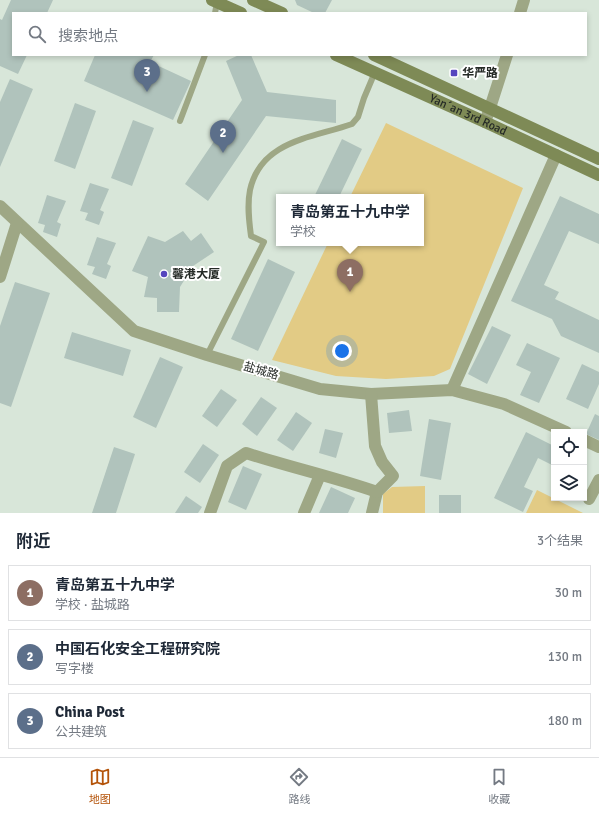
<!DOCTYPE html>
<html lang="zh">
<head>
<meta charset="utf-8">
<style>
  body { margin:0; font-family:Signika,"Noto Sans SC",sans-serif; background:#f2f2f3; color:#1f2937 }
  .controls { position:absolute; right:12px; bottom:12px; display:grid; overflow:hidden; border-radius:0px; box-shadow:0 2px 6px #0003 }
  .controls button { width:36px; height:36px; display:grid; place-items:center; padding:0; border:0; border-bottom:1px solid #e0e1e3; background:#fff; color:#1f2937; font:20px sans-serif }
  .you { position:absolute; left:342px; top:351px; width:14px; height:14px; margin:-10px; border:3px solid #fff; border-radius:50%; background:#1a73e8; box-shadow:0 0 0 6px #1a73e833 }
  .badge { display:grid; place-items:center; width:26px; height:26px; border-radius:50%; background:#b45309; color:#fff; font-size:13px; font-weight:700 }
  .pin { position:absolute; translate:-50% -33px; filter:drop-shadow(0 1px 2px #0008) }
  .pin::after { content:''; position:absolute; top:21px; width:14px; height:12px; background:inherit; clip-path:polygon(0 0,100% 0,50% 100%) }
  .popup { position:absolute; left:276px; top:194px; width:148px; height:52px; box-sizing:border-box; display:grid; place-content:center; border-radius:0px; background:#fff; filter:drop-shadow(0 1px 3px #0005); font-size:13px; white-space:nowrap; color:#747a83 }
  .popup b { font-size:15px; color:#1f2937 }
  .popup::after { content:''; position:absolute; left:50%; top:100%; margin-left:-8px; border:8px solid transparent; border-top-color:#fff }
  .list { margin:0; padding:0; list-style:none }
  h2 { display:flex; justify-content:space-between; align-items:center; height:52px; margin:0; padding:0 16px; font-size:17px }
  h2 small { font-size:13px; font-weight:400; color:#747a83 }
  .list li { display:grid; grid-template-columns:26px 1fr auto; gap:12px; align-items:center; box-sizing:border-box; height:56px; margin:0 8px 8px; padding:0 8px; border:1px solid #e0e1e3; border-radius:0px }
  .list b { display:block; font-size:15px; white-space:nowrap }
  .list p { margin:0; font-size:13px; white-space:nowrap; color:#747a83 }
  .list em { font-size:13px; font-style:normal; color:#747a83 }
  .icon { flex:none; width:22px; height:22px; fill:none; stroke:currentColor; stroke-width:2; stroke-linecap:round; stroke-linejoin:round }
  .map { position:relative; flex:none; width:599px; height:513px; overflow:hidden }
  .search { position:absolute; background:#fff; box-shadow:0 2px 6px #0003; left:12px; right:12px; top:12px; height:44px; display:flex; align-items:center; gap:10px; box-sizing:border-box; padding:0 14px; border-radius:0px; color:#747a83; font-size:15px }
  .sheet { height:244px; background:#fff }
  nav { display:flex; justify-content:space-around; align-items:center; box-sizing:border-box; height:56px; border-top:1px solid #e0e1e3; background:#fff; font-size:11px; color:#747a83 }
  nav a { display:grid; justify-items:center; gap:2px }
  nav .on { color:#b45309 }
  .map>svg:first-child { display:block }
  .green { fill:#e2cb85 }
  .building { fill:#b0c3bc }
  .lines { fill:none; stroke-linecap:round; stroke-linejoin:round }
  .lane { stroke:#9ea785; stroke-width:6 }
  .street { stroke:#9ea785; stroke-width:12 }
  .secondary { stroke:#7e8a56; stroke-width:12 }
  .poi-dot { fill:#5646be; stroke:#fff; stroke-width:1.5 }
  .labels { text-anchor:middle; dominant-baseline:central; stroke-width:4; stroke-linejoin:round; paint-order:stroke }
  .poi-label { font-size:12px; font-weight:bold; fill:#252a26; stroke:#fff; text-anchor:start }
  .street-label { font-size:12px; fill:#252a26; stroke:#fff }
</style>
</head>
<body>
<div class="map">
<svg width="599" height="513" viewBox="0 0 599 513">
  <rect width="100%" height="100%" fill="#d8e6d9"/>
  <g class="green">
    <polygon points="386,123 523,188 450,369 434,376 386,379 336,376 272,360 328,243 421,243 421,197 350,197"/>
    <polygon points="425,486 425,513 383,513 383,494 392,487"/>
    <polygon points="537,490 583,513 526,513"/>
  </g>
  <g class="building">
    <polygon points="11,0 53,0 47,13 13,13 13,55 27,55 18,74 0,66 0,19 2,20"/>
    <polygon points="295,0 332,0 325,13 314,13 297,5"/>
    <polygon points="95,55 154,55 150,62 191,81 173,120 84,81"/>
    <polygon points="239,55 251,55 267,92 336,100 336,123 266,116 208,201 185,184 242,100 226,61"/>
    <polygon points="10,79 33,89 0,167 0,102"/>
    <polygon points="75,103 96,111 75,169 54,161"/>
    <polygon points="133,120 154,128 132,186 111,178"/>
    <polygon points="342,139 362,149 339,197 314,197"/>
    <polygon points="90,183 109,189 100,210 104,212 99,225 85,220 88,213 80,211"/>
    <polygon points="47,195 66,201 57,222 61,224 57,237 43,232 45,225 38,223"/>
    <polygon points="560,196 599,214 599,244 569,231 544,285 559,292 555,299 599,320 599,353 561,336 552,319 511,301"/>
    <polygon points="183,231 191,241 201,233 214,252 193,266 180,287 179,312 157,312 157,298 144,297 148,277 132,271 148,236 165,242"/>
    <polygon points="97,237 116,243 107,264 111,266 106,279 92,274 95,267 87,265"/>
    <polygon points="268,259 295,272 258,351 231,339"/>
    <polygon points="15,282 50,293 11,407 0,403 0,326"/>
    <polygon points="492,326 511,335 487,384 468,374"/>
    <polygon points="72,332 131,350 123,376 64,358"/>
    <polygon points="527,343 560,358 539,403 520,395 531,372 516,365"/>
    <polygon points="160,357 183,367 156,428 133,417"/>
    <polygon points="582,364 599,372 599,384 588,409 566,399"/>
    <polygon points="221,389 237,400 217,427 202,416"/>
    <polygon points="261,397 277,408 257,436 242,424"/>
    <polygon points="409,410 412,431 389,433 387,413"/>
    <polygon points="296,412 312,423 293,451 277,440"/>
    <polygon points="595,414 599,416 599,440 586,434"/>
    <polygon points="429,419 451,423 441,480 420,476"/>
    <polygon points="325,429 343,433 336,458 319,453"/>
    <polygon points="526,432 554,446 554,466 538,458 524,487 533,491 523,512 494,498"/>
    <polygon points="203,444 219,455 200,483 184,472"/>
    <polygon points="114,447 135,454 116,513 92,513"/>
    <polygon points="243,466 262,474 246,510 228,502"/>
    <polygon points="331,487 355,498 348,513 319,513"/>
    <rect x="439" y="495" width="22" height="18"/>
    <polygon points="186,496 202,507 198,513 175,513"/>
  </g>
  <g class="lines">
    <g class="lane">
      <polyline points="215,13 217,2"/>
      <polyline points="180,121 205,55"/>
      <path d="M207 355 264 242 251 236C249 221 247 205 250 190 261 140 313 138 352 124L358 117 364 98 375 72"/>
    </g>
    <g class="street">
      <polyline points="520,13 524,0"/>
      <polyline points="485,122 490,108 507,55"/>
      <polyline points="0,206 134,331 207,355 320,389 371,394 452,390 504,404 566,432"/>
      <polyline points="0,277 17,223"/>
      <polyline points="452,390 556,155"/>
      <polyline points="371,394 375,446 382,462 393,476 377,492 372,513"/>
      <polyline points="584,440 599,447"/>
      <polyline points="589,499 599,480"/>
      <path d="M210 513 227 466 246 453C289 467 334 477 377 492"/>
      <polyline points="304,513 320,475"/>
    </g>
    <g class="secondary">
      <polyline points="212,0 241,13"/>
      <polyline points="253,0 282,13"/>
      <path id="s1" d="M336 55 485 122 599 175"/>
      <polyline points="374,55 599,159"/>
    </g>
  </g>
  <g class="poi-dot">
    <rect x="450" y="69" width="8" height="8" rx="2"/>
    <circle cx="164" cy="274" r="4"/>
  </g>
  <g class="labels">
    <g class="poi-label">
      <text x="462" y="73">华严路</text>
      <text x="172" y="274">馨港大厦</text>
    </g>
    <g class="street-label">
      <text stroke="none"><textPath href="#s1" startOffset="145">Yan´an 3rd Road</textPath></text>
      <text transform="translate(261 371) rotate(16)">盐城路</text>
    </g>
  </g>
</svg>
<div class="controls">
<button><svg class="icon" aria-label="locate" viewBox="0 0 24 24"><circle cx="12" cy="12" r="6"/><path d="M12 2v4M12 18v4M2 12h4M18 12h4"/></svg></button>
<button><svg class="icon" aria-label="layers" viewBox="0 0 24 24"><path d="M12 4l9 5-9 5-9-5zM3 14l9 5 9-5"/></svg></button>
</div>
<div class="you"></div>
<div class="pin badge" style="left:350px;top:292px;background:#8d6e63">1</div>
<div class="popup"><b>青岛第五十九中学</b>学校</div>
<div class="pin badge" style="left:223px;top:153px;background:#5c6f8a">2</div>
<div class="pin badge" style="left:147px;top:92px;background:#5c6f8a">3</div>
<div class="search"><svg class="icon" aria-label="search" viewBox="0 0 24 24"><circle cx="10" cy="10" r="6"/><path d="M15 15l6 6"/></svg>搜索地点</div>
</div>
<section class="sheet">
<h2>附近<small>3个结果</small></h2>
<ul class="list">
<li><span class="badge" style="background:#8d6e63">1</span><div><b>青岛第五十九中学</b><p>学校 · 盐城路</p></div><em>30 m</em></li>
<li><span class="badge" style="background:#5c6f8a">2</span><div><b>中国石化安全工程研究院</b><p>写字楼</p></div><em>130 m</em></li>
<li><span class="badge" style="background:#5c6f8a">3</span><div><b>China Post</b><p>公共建筑</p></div><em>180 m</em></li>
</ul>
</section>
<nav>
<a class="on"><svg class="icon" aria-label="map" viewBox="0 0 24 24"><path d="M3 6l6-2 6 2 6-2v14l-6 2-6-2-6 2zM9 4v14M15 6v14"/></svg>地图</a>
<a><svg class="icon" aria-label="directions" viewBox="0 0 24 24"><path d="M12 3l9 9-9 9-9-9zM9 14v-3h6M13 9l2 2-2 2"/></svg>路线</a>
<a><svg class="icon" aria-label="saved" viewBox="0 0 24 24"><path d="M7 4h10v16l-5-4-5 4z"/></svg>收藏</a>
</nav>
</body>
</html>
